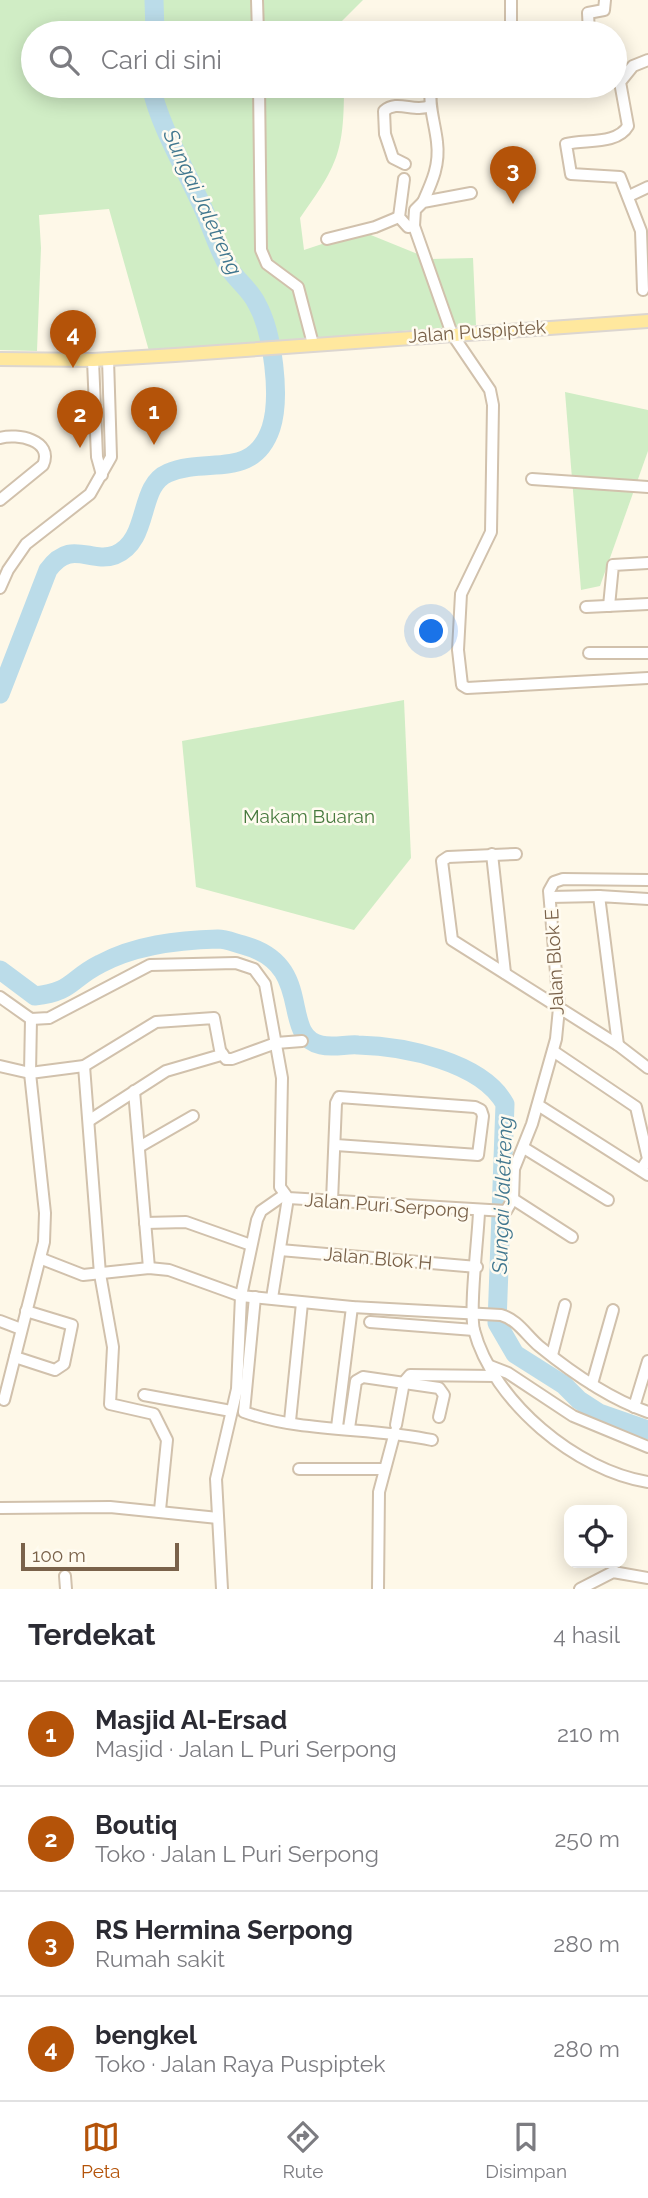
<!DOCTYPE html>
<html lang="id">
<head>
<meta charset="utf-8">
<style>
  body { margin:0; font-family:Raleway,sans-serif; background:#f7f7f7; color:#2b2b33 }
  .controls { position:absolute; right:21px; bottom:21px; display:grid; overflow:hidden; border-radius:14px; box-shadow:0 4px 18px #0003 }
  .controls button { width:63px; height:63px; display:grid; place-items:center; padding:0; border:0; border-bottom:2px solid #e1e1e2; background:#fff; color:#2b2b33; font:35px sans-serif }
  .scale { position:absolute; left:21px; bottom:18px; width:158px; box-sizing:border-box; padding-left:7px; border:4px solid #7a624a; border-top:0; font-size:19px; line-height:24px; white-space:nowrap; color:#7a624a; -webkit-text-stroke:5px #fffbf0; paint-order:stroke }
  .you { position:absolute; left:432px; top:632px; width:24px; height:24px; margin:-18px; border:5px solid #fff; border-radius:50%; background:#1a73e8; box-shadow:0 0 0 10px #1a73e833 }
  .badge { display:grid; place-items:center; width:46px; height:46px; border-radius:50%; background:#b45309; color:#fff; font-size:23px; font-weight:700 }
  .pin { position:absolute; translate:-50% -58px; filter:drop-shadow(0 2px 4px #0008) }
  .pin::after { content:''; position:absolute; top:37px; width:24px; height:21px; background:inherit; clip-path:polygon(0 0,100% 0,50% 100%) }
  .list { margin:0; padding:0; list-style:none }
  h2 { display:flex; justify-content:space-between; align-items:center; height:91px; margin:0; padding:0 28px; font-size:30px }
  h2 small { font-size:23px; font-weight:400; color:#7c7c81 }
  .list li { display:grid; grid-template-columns:46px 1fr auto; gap:21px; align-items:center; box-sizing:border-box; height:105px; padding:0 28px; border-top:2px solid #e1e1e2 }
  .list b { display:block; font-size:26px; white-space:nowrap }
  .list p { margin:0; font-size:23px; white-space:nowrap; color:#7c7c81 }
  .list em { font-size:23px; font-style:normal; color:#7c7c81 }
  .icon { flex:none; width:38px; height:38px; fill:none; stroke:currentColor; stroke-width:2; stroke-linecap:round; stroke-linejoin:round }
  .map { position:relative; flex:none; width:648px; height:1589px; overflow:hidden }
  .search { position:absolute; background:#fff; box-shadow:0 4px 18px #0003; left:21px; right:21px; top:21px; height:77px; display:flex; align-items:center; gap:18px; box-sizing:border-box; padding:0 24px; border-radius:38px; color:#7c7c81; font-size:26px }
  .sheet { height:511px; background:#fff }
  nav { display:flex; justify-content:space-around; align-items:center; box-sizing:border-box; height:98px; border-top:2px solid #e1e1e2; background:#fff; font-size:19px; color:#7c7c81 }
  nav a { display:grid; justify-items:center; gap:4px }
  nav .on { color:#b45309 }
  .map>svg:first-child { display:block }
  .green { fill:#d0edc5 }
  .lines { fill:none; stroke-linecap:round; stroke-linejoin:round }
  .river { stroke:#bbdce9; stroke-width:19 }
  .minor-casing { stroke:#d1c1ac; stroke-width:14 }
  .major-casing { stroke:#dcd6d0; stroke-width:16 }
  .minor { stroke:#fff; stroke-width:10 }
  .major { stroke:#ffe89e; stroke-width:12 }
  .labels { text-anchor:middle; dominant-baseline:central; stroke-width:5; stroke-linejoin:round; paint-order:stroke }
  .street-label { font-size:19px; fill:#7a624a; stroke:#fffbf0 }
  .park-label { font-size:19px; fill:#477a3e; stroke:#fffbf0 }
  .water-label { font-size:21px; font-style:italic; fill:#41778f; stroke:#fffbf0 }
</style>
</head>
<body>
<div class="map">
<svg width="648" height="1589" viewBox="0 0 648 1589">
  <rect width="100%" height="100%" fill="#fef8e8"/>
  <g class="green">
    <path d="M0 0H363L330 33H33V86H344C344 152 338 165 300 218L304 250 361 231 430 259 473 258 476 325 149 351 109 209 39 215 41 248 37 351 0 350Z"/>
    <polygon points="565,392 648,410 648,451 600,586 581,590"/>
    <polygon points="404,700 411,858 354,930 196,887 182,741"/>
  </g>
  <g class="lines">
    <g class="river">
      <polyline points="154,0 155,33"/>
      <path d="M0 694 48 570C71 538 90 564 115 555 151 540 137 486 168 473 207 456 253 481 271 428 281 397 273 333 257 304 251 291 239 282 231 271 219 253 212 228 203 208 186 170 159 125 151 86"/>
      <path d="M0 970 35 996C73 992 70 979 100 964 135 945 177 940 218 939 226 939 235 943 243 945 317 965 278 1035 321 1045 333 1048 347 1044 358 1045 404 1046 482 1062 505 1104L497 1323 515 1354 564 1385 579 1400 599 1413 648 1430"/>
    </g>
    <defs>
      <g id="minor">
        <polyline points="257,0 258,33"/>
        <polyline points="511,33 511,0"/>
        <polyline points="589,33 588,13 604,10 605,0"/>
        <polyline points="259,86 261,250 267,264 298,287 313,344"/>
        <path d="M405 164 393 158 385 134 384 111C397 99 414 113 430 106"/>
        <polyline points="404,179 399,217 408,227 414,226"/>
        <polyline points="471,193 423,202 415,210 414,226 452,334 490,390 493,405 491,532 461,594 458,650 462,685 467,688 648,678"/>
        <polyline points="629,196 648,187"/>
        <path d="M423 202C432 182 440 165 437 142 435 123 428 105 431 86"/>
        <polyline points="327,239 375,227 399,217"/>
        <path d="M643 290 641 231 620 177 571 174 566 144C585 139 617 145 628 126L620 82 633 66 648 60"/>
        <polyline points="93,360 97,457 102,475"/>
        <path d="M0 438C17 433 54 440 43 465L0 500"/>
        <polyline points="532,479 648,487"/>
        <polyline points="0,588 8,570 26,544 90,494 111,457 108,359"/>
        <polyline points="609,606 613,565 648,563"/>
        <polyline points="586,607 648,604"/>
        <polyline points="589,653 648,653"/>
        <polyline points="492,854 505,973"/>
        <polyline points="516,854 448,857 442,861 452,940 618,1045 648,1068"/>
        <polyline points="550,897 599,896"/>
        <polyline points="0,997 31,1019 49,1018 150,965 236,963 254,969 265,984 282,1078 280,1187 288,1198 506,1211 513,1199 514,1169 532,1124 556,1039 559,1008 549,891 554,882 563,879 648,880"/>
        <polyline points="618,1045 599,896 648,899"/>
        <polyline points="553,1051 636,1107 648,1159 641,1170"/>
        <polyline points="222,1053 226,1059 232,1059 276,1043 302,1041"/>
        <polyline points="0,1066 30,1073 84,1066 156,1022 214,1018 221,1055 166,1071 90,1120"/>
        <polyline points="84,1066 100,1274 113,1347 110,1404 154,1414 167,1440 160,1510"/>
        <polyline points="134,1091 149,1268"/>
        <polyline points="538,1105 648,1175"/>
        <polyline points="139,1147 193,1116"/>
        <polyline points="524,1148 608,1200"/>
        <polyline points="513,1199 572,1237"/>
        <polyline points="332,1201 336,1103 339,1097 475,1107 481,1110 483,1116 478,1155 336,1145"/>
        <path d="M479 1212C478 1239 469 1309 474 1330 493 1402 577 1471 648 1482"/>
        <polyline points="145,1223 186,1222 251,1245"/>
        <polyline points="280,1250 477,1267"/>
        <path d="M42 1259 83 1275 149 1268 169 1270 241 1296 352 1307 501 1315C518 1320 526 1335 539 1346 571 1372 609 1399 648 1412"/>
        <path d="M255 1297 244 1412C303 1433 371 1427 432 1440"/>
        <polyline points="272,1298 288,1198"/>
        <polyline points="0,1321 21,1329"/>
        <polyline points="370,1322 474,1330"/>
        <polyline points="552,1355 565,1305"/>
        <polyline points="15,1357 55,1370 64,1364 72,1325 26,1311"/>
        <polyline points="490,1366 508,1373 573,1416 648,1447"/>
        <polyline points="592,1384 613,1310"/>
        <polyline points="144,1395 231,1411"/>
        <polyline points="4,1400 44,1242 45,1213 30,1073 31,1019"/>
        <polyline points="634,1407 648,1361"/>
        <polyline points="290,1421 302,1303"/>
        <polyline points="396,1425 404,1382 410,1375 495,1376"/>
        <polyline points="337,1427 352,1307"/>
        <polyline points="349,1428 356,1381 363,1377 439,1388 444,1395 439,1417"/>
        <polyline points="299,1469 383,1469"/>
        <polyline points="0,1508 110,1507 218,1518"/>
        <polyline points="65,1576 66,1589"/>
        <polyline points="222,1589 216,1479 237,1389 241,1296 257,1220 261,1211 284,1195"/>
        <polyline points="378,1589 379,1492 395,1432"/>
        <polyline points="580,1589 613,1572 648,1578"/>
      </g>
      <polyline id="major" points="0,359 93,360 175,355 648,321"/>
    </defs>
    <use href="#minor" class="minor-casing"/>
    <use href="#major" class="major-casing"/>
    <use href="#minor" class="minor"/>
    <use href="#major" class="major"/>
  </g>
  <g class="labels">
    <g class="street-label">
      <text transform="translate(477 331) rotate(-4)">Jalan Puspiptek</text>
      <text transform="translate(554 962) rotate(-93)">Jalan Blok E</text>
      <text transform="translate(387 1205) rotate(4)">Jalan Puri Serpong</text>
      <text transform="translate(378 1258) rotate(5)">Jalan Blok H</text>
    </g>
    <g class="park-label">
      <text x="309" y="816">Makam Buaran</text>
    </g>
    <g class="water-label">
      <text transform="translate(203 202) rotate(65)">Sungai Jaletreng</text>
      <text transform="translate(502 1195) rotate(-88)">Sungai Jaletreng</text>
    </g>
  </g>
</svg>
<div class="controls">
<button><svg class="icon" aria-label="locate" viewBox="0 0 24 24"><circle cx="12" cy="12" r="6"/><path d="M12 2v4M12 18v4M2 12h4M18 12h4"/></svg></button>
</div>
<div class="scale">100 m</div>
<div class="you"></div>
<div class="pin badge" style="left:154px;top:445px">1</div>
<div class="pin badge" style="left:80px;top:448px">2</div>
<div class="pin badge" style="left:513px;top:204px">3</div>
<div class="pin badge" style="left:73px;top:368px">4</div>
<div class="search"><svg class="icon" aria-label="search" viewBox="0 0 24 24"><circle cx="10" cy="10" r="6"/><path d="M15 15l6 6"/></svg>Cari di sini</div>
</div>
<section class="sheet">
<h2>Terdekat<small>4 hasil</small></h2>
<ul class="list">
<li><span class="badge">1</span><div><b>Masjid Al-Ersad</b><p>Masjid · Jalan L Puri Serpong</p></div><em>210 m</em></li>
<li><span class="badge">2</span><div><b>Boutiq</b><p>Toko · Jalan L Puri Serpong</p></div><em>250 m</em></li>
<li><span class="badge">3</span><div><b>RS Hermina Serpong</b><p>Rumah sakit</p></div><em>280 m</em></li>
<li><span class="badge">4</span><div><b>bengkel</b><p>Toko · Jalan Raya Puspiptek</p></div><em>280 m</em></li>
</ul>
</section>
<nav>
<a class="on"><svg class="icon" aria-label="map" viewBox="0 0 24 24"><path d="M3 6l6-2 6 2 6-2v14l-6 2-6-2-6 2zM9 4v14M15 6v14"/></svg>Peta</a>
<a><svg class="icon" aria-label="directions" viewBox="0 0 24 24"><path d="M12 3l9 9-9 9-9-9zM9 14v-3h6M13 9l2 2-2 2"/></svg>Rute</a>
<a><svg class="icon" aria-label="saved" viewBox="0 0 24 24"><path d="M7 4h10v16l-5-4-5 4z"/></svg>Disimpan</a>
</nav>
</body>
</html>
